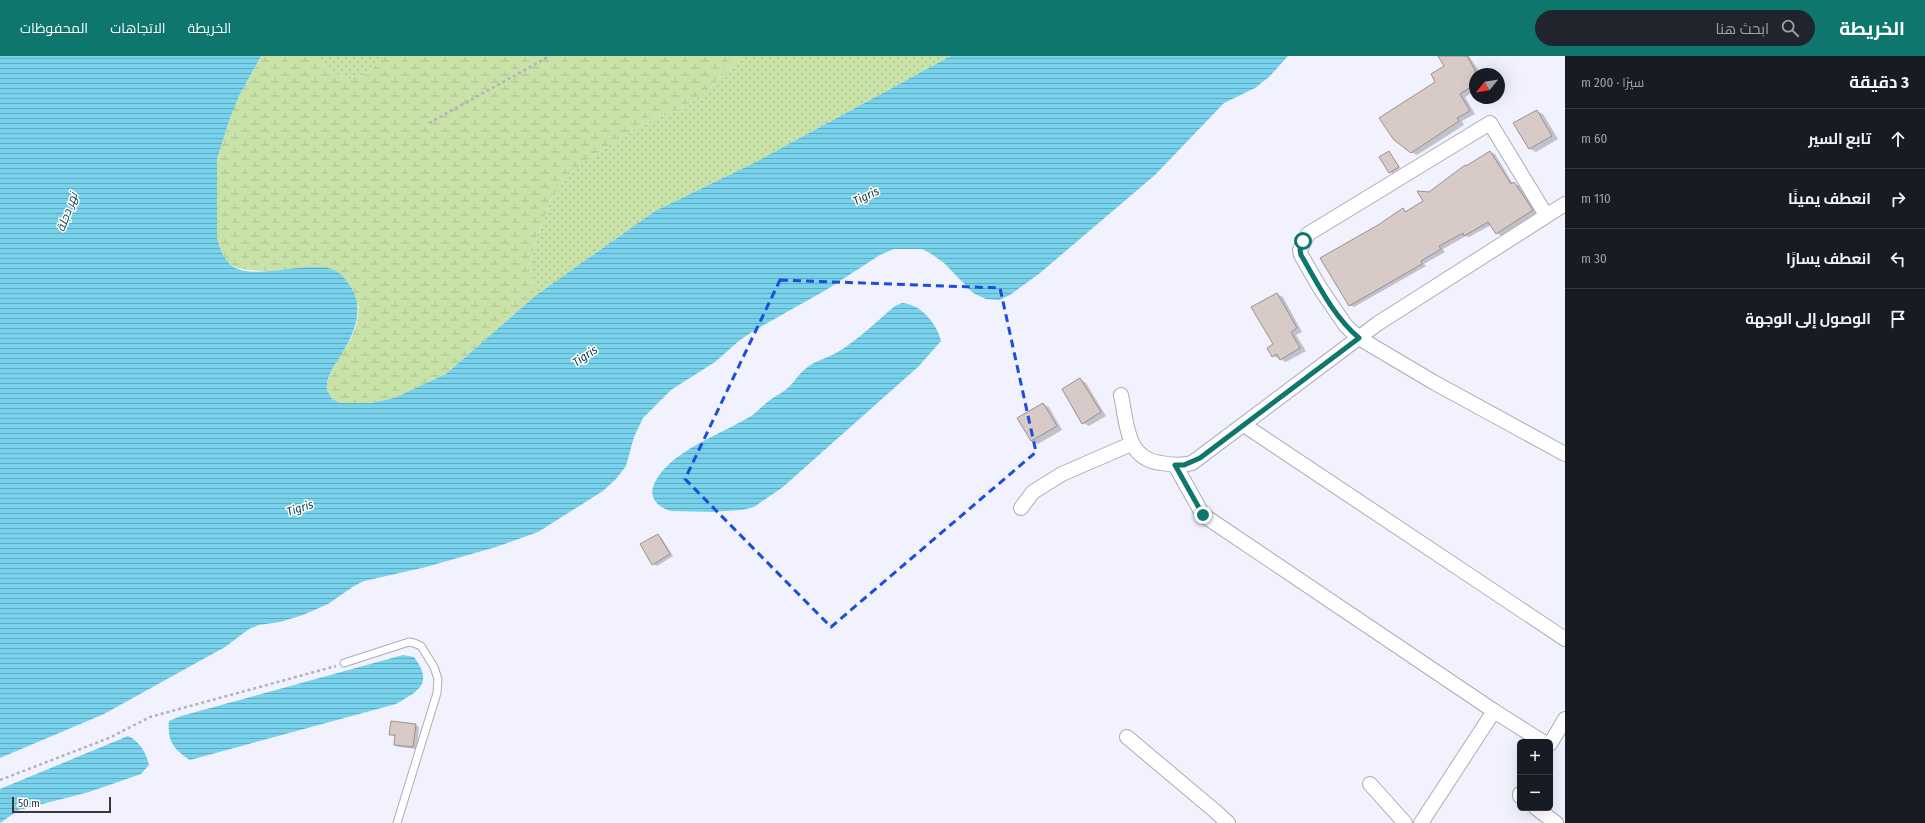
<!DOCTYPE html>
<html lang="ar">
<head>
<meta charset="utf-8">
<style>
  body { margin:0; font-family:"Fira Sans Condensed",Cairo,sans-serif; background:#20242c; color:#f1f3f6; direction:rtl }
  .controls { position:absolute; right:12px; bottom:12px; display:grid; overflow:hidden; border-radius:6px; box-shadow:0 4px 16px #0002 }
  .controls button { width:36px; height:36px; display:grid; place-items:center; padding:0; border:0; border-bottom:1px solid #363941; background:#171b24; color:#f1f3f6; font:20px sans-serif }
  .compass { position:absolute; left:1469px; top:12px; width:36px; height:36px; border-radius:50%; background:#171b24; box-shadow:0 4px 16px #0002; rotate:240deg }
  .scale { position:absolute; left:12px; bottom:10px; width:99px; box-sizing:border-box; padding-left:4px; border:2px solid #37373c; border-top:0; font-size:11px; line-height:14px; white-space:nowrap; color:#37373c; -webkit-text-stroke:3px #fff; paint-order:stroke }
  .stop { position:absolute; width:12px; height:12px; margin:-9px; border:3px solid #0f766e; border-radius:50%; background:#fff }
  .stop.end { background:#0f766e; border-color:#fff; box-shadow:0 1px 4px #0008 }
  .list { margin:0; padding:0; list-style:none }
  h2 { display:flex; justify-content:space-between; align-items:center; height:52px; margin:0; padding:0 16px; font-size:17px }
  h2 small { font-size:13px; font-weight:400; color:#9ea1a6 }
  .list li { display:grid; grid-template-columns:26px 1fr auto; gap:12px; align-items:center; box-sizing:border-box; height:60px; padding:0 16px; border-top:1px solid #363941 }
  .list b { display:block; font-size:15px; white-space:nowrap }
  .list em { font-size:13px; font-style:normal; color:#9ea1a6 }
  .icon { flex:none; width:22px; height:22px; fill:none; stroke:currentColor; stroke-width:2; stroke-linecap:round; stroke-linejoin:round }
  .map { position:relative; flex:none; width:1565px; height:767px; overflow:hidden; direction:ltr }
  header { display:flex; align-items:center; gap:24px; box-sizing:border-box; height:56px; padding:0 20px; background:#0f766e; color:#fff }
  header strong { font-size:19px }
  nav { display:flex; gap:22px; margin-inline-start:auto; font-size:14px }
  .search { width:280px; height:36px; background:#20242c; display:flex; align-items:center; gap:10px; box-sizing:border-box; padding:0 14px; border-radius:22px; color:#9ea1a6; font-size:15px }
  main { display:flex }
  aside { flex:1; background:#171b24 }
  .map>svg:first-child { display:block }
  .grass { fill:url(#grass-dots) }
  .wetland { fill:url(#wetland-marsh) }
  .water { fill:url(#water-rules) }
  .shadow { fill:#0003 }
  .building { fill:#d8cbc7; stroke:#9d908d }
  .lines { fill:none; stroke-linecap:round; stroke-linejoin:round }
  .lane-casing { stroke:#acadb8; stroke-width:9 }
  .street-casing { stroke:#acadb8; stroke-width:16 }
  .path { stroke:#b1b2bc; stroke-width:2.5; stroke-dasharray:3 3; stroke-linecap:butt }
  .lane { stroke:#fff; stroke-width:7 }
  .street { stroke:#fff; stroke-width:14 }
  .route { stroke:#0f766e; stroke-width:5 }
  .marked { fill:none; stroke:#1d4ed8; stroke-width:3; stroke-dasharray:8 5; stroke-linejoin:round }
  .labels { text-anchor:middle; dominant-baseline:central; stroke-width:3; stroke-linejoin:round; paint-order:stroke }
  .water-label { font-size:12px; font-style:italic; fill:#16404b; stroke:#fff }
</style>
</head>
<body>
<header>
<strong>الخريطة</strong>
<div class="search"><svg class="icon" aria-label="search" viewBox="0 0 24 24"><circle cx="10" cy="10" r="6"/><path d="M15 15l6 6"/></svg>ابحث هنا</div>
<nav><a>الخريطة</a><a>الاتجاهات</a><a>المحفوظات</a></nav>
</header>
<main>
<aside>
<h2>3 دقيقة<small>سيرًا · 200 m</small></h2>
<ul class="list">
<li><svg class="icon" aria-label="ahead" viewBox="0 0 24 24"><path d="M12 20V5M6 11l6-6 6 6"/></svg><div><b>تابع السير</b></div><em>60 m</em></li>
<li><svg class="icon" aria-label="right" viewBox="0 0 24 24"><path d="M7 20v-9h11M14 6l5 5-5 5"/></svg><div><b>انعطف يمينًا</b></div><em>110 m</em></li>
<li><svg class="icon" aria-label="left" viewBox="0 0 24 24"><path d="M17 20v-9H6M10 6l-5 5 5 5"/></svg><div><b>انعطف يسارًا</b></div><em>30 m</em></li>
<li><svg class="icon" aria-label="arrive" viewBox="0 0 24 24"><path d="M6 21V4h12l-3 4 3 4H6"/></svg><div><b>الوصول إلى الوجهة</b></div></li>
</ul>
</aside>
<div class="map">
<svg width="1565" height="767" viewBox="0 0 1565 767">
  <defs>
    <pattern id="grass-dots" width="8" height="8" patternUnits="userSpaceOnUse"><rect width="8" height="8" fill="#c8e2a7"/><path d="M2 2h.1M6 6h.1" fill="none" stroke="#acc291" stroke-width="1.8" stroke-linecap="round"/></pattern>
    <pattern id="wetland-marsh" width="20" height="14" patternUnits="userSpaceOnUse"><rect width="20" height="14" fill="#c8e2a7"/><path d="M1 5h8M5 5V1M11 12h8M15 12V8" fill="none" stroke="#acc291"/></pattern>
    <pattern id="water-rules" width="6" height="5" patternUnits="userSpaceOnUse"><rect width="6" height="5" fill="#78d2ec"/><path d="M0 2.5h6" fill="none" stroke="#63abc0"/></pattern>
  </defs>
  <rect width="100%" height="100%" fill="#f1f2fe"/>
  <g class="grass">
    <path d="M314 0H380C378 4 376 10 372 13 353 33 327 16 314 0Z"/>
    <polygon points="742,0 951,0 752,108 655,155 535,240 530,207 537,181 550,145 567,121 584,106 637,72 691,47 713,29"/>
  </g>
  <path class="wetland" d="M261 0H314C327 16 353 33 372 13 376 10 378 4 380 0H742L713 29 691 47 637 72 584 106 567 121 550 145 537 181 530 207 535 240 446 318 394 342 369 347H340L332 343 327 334V329L329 319 351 283 357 267 359 250 324 212C304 212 246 220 232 209 223 203 220 191 217 182V103L230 62 239 40Z"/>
  <g class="water">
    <path d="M0 0H261L239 40 230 62 217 103V182C220 192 223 202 231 209 252 227 312 202 336 215 340 217 345 222 347 226 367 250 355 277 340 301 333 312 326 320 327 334L332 343 340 347H370L394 342 446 318 535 240 655 155 752 108 951 0H1288L1269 21 1255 32 1224 47 1155 119 1040 217 1010 239 999 244 986 243 973 237 944 207 930 197 922 193H894L880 199 826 234 755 274 740 284 715 306 671 334 643 362 634 381 626 410 616 423 603 435 538 476 496 491 426 511 364 525 354 530 328 548 303 559 280 566 259 569 249 573 225 591 104 658 0 702Z"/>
    <path d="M902 247C921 248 937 268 941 285L919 310 783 431 754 451 742 454 711 456 671 455C658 451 647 442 655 426 672 393 724 378 754 358 759 354 764 348 770 344 777 339 784 336 790 330 795 325 798 319 804 314 813 305 825 303 836 297 857 285 876 266 895 250Z"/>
    <path d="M403 599 414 601C434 628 418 635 396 648L190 704C173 693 167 685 169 665L181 660Z"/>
    <path d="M128 680C140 686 146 696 149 709L141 718 89 736 19 754 0 767V733Z"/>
  </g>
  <g class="shadow">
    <polygon points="1439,0 1469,0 1481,18 1475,18 1475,35 1465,41 1475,58 1462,65 1464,69 1417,99 1411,96 1436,26 1446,10"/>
    <polygon points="1537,55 1543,58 1558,83 1536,96 1530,93"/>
    <polygon points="1389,96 1400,112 1392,118 1381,101"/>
    <polygon points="1490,96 1495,98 1513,128 1519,129 1537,157 1501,180 1497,177 1491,169 1469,181 1466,180 1443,193 1445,196 1424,208 1426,210 1354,251 1349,249 1378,170 1403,153 1407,156 1424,145 1429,137"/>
    <polygon points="1277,238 1283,241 1302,276 1296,279 1306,295 1286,306 1273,300"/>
    <polygon points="1080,323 1086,327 1106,360 1089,370 1083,367"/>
    <polygon points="1043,348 1049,351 1062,374 1038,388 1032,385 1019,362"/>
    <polygon points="658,479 661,481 673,500 657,510 653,508"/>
    <polygon points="416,669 419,671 417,693 399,691 395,688 396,681 390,678"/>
  </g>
  <g class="building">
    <polygon points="1438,0 1467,0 1475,14 1475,28 1460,38 1470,55 1457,62 1459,65 1411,97 1394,84 1379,62 1435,26 1431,18 1444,10"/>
    <polygon points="1537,54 1552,80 1529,93 1513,67"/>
    <polygon points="1389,95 1399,111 1389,117 1379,101"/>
    <polygon points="1490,95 1511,128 1514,126 1533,154 1496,178 1488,166 1464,180 1463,177 1439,190 1441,193 1421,205 1422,208 1349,250 1320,202 1378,169 1403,152 1405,156 1423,145 1417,135 1429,136 1465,109 1466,110"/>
    <polygon points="1277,237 1297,272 1291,276 1300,292 1280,304 1277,298 1272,301 1267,292 1273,288 1251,251"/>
    <polygon points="1080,322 1101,356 1082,368 1062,333"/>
    <polygon points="1043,347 1057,370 1031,385 1017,362"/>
    <polygon points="658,478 670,498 652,509 640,488"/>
    <polygon points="391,665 416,668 413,691 394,689 395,679 389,679"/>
  </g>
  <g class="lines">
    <defs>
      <polyline id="lane" points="344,607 409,586 414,587 421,590 434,611 438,623 437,637 397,767"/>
      <g id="street">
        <polyline points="1546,159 1490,67 1308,178 1300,194 1301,199 1320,232 1346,270 1359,282 1435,327 1565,398"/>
        <path d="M1121 339C1127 368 1126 403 1161 407 1172 409 1181 410 1192 407L1377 268 1565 148"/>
        <polyline points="1244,369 1565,583"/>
        <polyline points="1175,409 1203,459 1494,655 1421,767"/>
        <polyline points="1021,452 1033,436 1062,418 1131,388"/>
        <polyline points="1494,655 1543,686"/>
        <polyline points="1127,681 1215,755 1228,767"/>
        <polyline points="1550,688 1565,663"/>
        <polyline points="1370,728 1405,767"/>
        <polyline points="1520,738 1520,740"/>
        <polyline points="1536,752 1556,767"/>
      </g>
    </defs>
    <use href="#lane" class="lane-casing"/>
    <use href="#street" class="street-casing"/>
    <g class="path">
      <polyline points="429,67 550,0"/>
      <polyline points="0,724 109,682 150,661 336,610"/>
    </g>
    <use href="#lane" class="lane"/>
    <use href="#street" class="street"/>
  </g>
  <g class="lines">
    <path class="route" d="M1203 459 1175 409H1184L1200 402 1359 282C1333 260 1318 228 1301 199L1300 194 1303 185"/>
  </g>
  <path class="marked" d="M780 224 1000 232 1036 396 831 571 685 423Z"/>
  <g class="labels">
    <g class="water-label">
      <text transform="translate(866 140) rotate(-26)">Tigris</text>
      <text transform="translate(67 156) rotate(-70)">نهر دجلة</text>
      <text transform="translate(585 300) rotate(-34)">Tigris</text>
      <text transform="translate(300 452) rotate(-18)">Tigris</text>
    </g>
  </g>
</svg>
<div class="controls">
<button>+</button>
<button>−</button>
</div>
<svg class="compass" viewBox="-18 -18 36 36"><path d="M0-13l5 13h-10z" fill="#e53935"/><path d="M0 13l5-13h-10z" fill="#9ea1a6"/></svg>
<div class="scale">50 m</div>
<div class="stop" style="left:1303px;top:185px"></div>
<div class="stop end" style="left:1203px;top:459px"></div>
</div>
</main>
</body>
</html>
